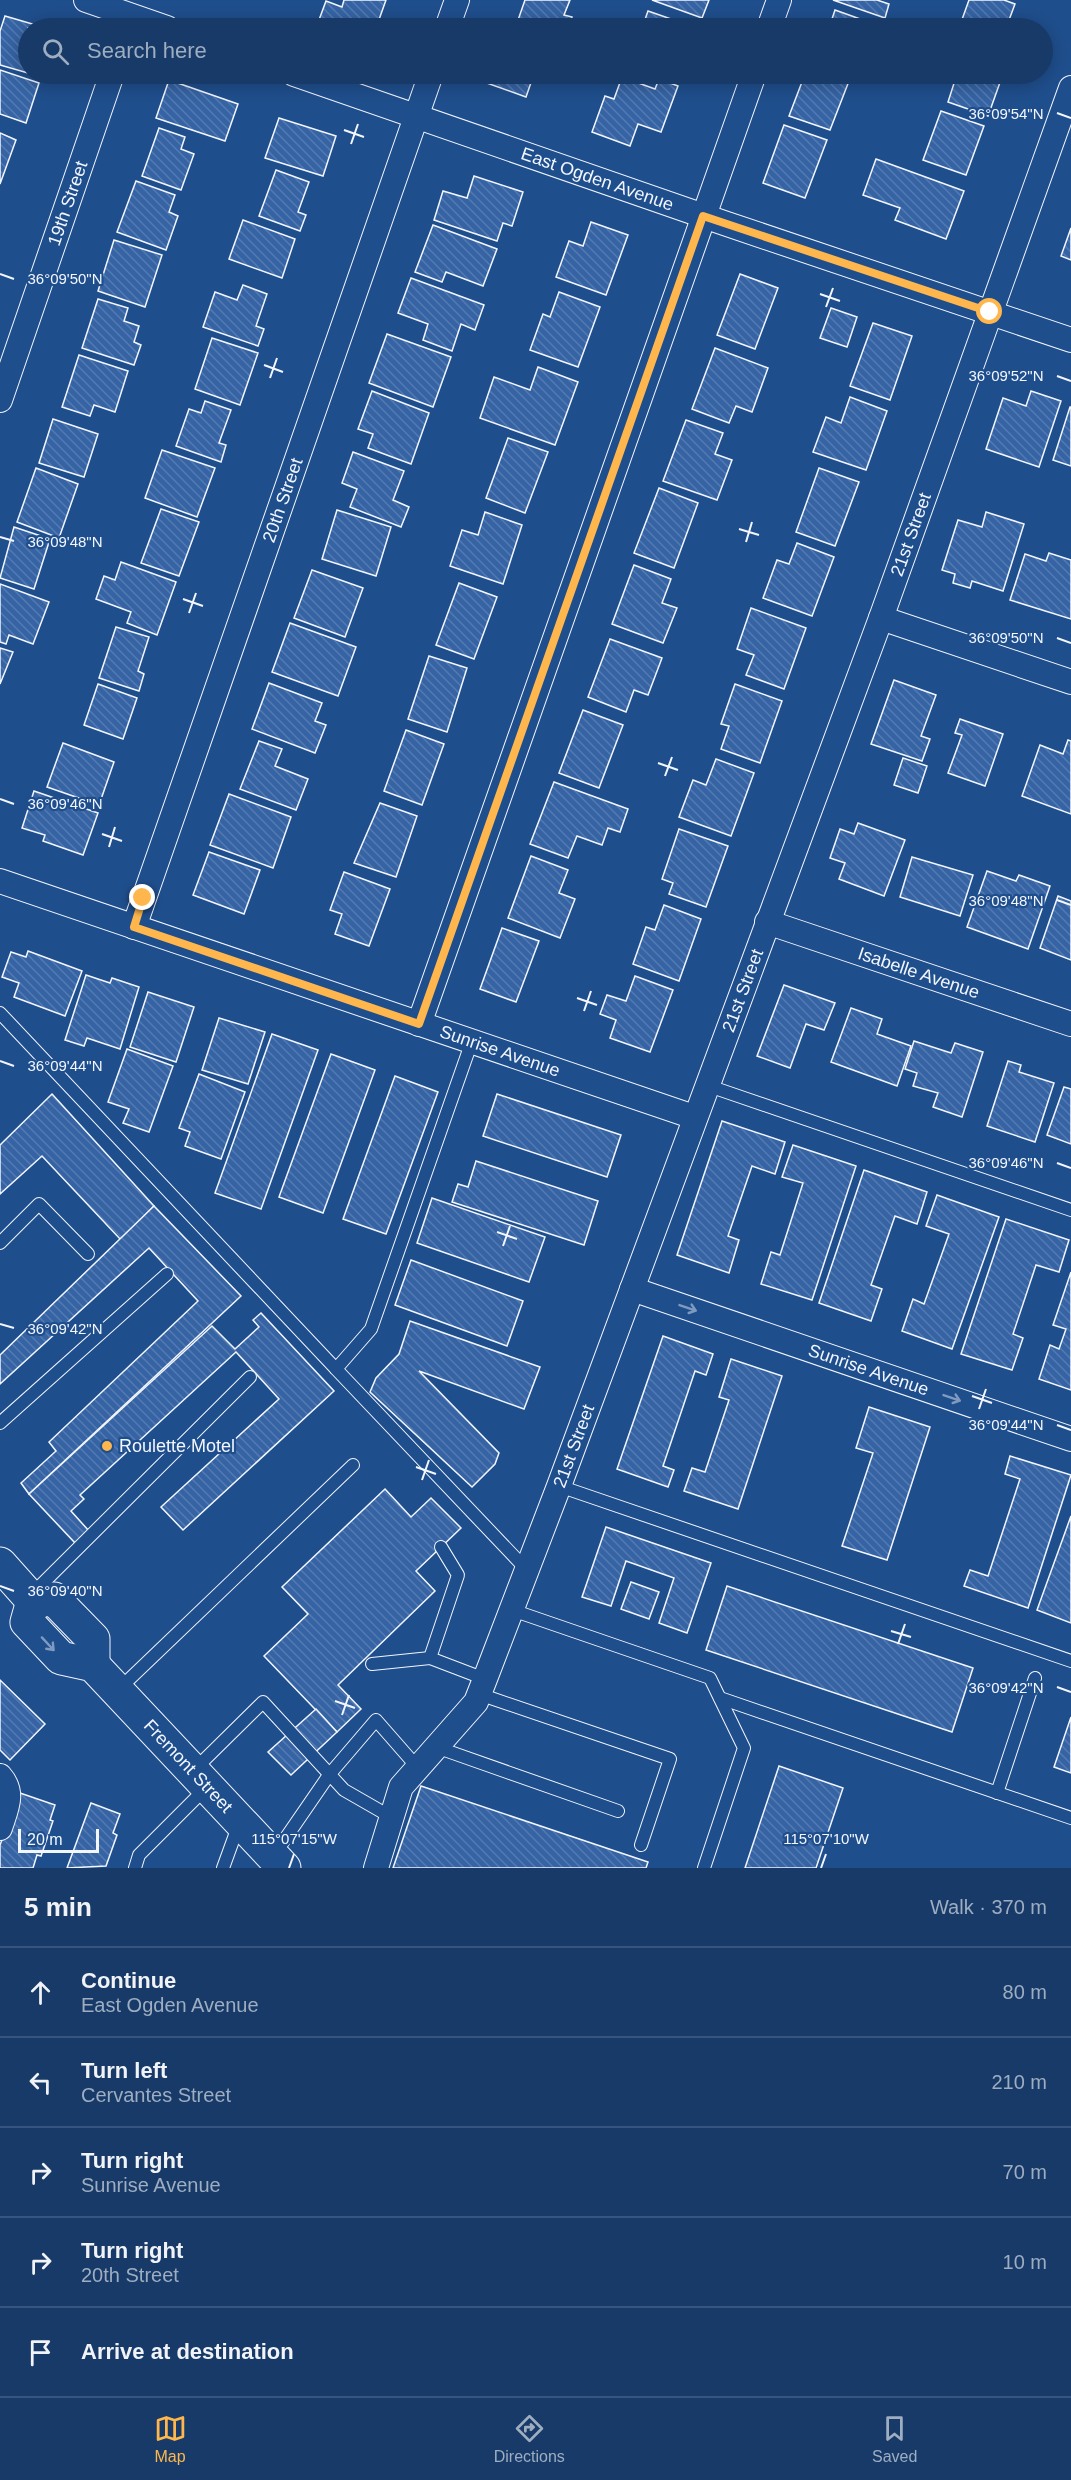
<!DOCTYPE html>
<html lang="en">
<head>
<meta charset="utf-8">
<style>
  body { margin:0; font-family:Helvetica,sans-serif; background:#20416f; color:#f1f3f6 }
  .scale { position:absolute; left:18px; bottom:15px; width:81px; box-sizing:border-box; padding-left:6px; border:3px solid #f2f6ff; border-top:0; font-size:16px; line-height:21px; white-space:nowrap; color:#f2f6ff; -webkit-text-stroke:4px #1f4e8c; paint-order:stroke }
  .stop { position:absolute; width:18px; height:18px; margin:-14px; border:4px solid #ffb74d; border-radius:50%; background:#fff }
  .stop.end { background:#ffb74d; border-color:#fff; box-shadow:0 2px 6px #0008 }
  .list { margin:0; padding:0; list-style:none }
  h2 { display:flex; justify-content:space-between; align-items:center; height:78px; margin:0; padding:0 24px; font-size:26px }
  h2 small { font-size:20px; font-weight:400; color:#9eadc0 }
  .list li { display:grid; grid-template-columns:39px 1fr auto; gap:18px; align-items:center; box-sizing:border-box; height:90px; padding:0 24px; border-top:2px solid #36547d }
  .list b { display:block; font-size:22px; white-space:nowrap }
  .list p { margin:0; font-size:20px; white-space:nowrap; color:#9eadc0 }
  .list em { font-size:20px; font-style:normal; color:#9eadc0 }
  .icon { flex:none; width:33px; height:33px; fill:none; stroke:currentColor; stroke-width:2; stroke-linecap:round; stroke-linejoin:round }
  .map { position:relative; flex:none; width:1071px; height:1868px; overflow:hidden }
  .search { position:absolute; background:#173a69; box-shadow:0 3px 15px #0003; left:18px; right:18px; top:18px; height:66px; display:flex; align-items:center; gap:15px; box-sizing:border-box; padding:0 21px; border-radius:33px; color:#9eadc0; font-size:22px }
  .sheet { height:528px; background:#173a69 }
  nav { display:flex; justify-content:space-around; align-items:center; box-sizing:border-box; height:84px; border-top:2px solid #36547d; background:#173a69; font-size:16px; color:#9eadc0 }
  nav a { display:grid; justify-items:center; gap:3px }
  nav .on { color:#ffb74d }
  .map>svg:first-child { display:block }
  .building { fill:url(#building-back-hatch); stroke:#f2f6ff; stroke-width:1.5 }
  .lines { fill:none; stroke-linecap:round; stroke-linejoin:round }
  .service-casing { stroke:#f2f6ff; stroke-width:14 }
  .minor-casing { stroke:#f2f6ff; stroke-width:26 }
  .primary-casing { stroke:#f2f6ff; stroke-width:35 }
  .service { stroke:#1f4e8c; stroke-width:12 }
  .minor { stroke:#1f4e8c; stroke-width:24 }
  .primary { stroke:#1f4e8c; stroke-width:33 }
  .oneway { stroke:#7e9ac0 }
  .route { stroke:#ffb74d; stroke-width:8 }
  .ticks { fill:none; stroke:#f2f6ff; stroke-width:2 }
  .poi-dot { fill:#ffb74d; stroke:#1f4e8c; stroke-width:2 }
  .labels { text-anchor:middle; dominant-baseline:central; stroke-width:4.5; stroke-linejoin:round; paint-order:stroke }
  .street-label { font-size:18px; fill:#f2f6ff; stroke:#1f4e8c }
  .poi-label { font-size:18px; fill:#f2f6ff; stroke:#1f4e8c; text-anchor:start }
  .ticks-label { font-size:15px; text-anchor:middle; fill:#f2f6ff; stroke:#1f4e8c; stroke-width:4.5; stroke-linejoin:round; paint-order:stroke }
</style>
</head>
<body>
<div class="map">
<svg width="1071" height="1868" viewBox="0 0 1071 1868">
  <defs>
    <pattern id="building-back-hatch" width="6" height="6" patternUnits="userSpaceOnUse" patternTransform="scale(1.5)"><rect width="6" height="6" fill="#3563a3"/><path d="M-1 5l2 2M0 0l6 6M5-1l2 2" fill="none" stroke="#537ab1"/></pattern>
  </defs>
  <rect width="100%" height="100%" fill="#1f4e8c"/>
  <g class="building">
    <polygon points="344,0 386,0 376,28 316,28 326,1 342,7"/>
    <polygon points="525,0 570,0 564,15 572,17 568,28 534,28 517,23"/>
    <polygon points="652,0 709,0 702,18"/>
    <polygon points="833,0 877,0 889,4 885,18"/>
    <polygon points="969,0 1004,0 1015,4 1006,28 959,28"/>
    <polygon points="835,10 877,25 876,28 829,28"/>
    <polygon points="648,11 697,28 642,28"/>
    <polygon points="5,16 46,28 28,28 28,73 0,65 0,31"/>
    <polygon points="0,70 39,83 26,123 0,114"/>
    <polygon points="29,74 46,74 44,78"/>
    <polygon points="487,74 534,74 526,97 484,82"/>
    <polygon points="805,74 829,74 849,81 830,130 789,116"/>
    <polygon points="957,74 1003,74 988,116 948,102"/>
    <polygon points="622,77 655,89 659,79 678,86 661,132 638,124 630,146 592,132 605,96 614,99"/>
    <polygon points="169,80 238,104 225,141 156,118"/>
    <polygon points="941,111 984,126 966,175 923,160"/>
    <polygon points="279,118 336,136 323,176 265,158"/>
    <polygon points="784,125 827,140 805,198 763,183"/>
    <polygon points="159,128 185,137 181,149 194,154 181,190 142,176"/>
    <polygon points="0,133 16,140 0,184"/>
    <polygon points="876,159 964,191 946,239 895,220 900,208 863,195"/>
    <polygon points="276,170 309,182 298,212 306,215 300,231 259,216"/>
    <polygon points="474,176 523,192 512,226 503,223 497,241 434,220 443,191 467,198"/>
    <polygon points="136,181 175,195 169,212 178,216 166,250 117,232"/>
    <polygon points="243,220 295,239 282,278 229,259"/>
    <polygon points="591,222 628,235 606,295 556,277 569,241 583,246"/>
    <polygon points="433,225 497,249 483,286 446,272 442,282 415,272"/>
    <polygon points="1071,228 1071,260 1061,256"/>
    <polygon points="114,240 162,255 145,307 98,291"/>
    <polygon points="740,274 778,288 755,349 717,335"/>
    <polygon points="411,278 484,305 475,330 461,324 452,351 423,340 428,324 398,313"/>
    <polygon points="243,285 267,294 256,326 264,329 258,346 203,327 215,292 237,300"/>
    <polygon points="559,292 600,307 578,367 530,350 543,314 550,317"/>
    <polygon points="98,299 128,308 124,321 139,326 134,342 141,345 134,365 82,348"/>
    <polygon points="831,308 857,317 847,347 820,338"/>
    <polygon points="873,323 912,336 890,400 850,386"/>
    <polygon points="387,334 451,357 433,407 369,383"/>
    <polygon points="212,338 258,353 240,405 195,389"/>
    <polygon points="715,348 768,368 752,412 736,406 729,423 692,409"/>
    <polygon points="79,355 128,371 115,412 94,405 90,416 62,407"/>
    <polygon points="538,367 578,382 555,445 480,418 494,377 530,390"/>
    <polygon points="372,391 429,413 411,464 368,448 373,434 358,429"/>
    <polygon points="1031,391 1061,401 1039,467 986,449 1003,398 1026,406"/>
    <polygon points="850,397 887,411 866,470 813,452 826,417 841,423"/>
    <polygon points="205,401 231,410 219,443 226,445 221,462 176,446 189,409 201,413"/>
    <polygon points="1070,407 1071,407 1071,466 1053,460"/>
    <polygon points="53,419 98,434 84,477 39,463"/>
    <polygon points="686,420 723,433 715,454 732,460 717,500 663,481"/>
    <polygon points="508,438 548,452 525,513 486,498"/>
    <polygon points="162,450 215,468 197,517 145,498"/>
    <polygon points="353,452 404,471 393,500 409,507 401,527 350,507 357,489 342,483"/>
    <polygon points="36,468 78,484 59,538 17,522"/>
    <polygon points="819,468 859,482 835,546 796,532"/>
    <polygon points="659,488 698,503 674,568 634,553"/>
    <polygon points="161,509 199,522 179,576 141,563"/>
    <polygon points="337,510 391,527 376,576 322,559"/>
    <polygon points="485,512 522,525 503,584 450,566 462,530 478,535"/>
    <polygon points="986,512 1024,524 1003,591 972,581 970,588 953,583 955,574 942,570 958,520 982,527"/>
    <polygon points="14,527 50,539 34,589 0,578"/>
    <polygon points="797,543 834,557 812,616 763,598 777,560 789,564"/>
    <polygon points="1049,553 1071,560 1071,619 1010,600 1025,554 1046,561"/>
    <polygon points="121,562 176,582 157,635 127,623 131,612 96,599 104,576 115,580"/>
    <polygon points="634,565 671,579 662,603 677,608 663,643 612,624"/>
    <polygon points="312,570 363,588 345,637 294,618"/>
    <polygon points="459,583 497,597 474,659 436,645"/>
    <polygon points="0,584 49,602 33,644 9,635 6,644 0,642"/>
    <polygon points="751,608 806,628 784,689 746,675 754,655 737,649"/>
    <polygon points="290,623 356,647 338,696 272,672"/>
    <polygon points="116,627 149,637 138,671 144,674 139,691 99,678"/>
    <polygon points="610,639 662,658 648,695 634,690 626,712 588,697"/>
    <polygon points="0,648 13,652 0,684"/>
    <polygon points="429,656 467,668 447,732 408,719"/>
    <polygon points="894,680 936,695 921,736 930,739 922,761 871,744"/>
    <polygon points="269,683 322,703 315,721 326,725 315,753 252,729"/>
    <polygon points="98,684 137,698 123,739 84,725"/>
    <polygon points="735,684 782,701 760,763 721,749 729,726 721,724"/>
    <polygon points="583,710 623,725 599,788 559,773"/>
    <polygon points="960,719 1003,734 985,786 948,773 962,735 955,733"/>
    <polygon points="406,730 444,744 422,805 384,791"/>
    <polygon points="1068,740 1071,741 1071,814 1022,796 1040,745 1063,754"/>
    <polygon points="259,741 282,749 275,766 308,779 296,810 240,789"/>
    <polygon points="63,743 114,762 99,805 47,787"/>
    <polygon points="903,758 927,766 918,793 894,785"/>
    <polygon points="716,759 754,773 731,836 679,817 693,780 706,785"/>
    <polygon points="554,782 628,809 620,832 608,828 602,845 577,836 568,858 530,844"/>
    <polygon points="34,791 98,813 83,855 43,841 45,835 22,828"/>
    <polygon points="229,794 291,817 273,868 210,845"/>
    <polygon points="380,803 417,816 396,877 354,863"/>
    <polygon points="858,823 905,840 884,896 839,879 845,863 830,858 840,829 854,834"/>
    <polygon points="679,829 728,846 706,907 669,894 673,883 662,879"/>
    <polygon points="209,852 260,870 244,914 193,895"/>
    <polygon points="531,856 568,870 559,893 575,899 560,938 508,918"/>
    <polygon points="912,857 973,875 960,916 900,897"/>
    <polygon points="987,871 1016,881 1019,875 1050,886 1028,949 967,927"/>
    <polygon points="344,872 390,889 369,946 335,934 342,914 330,910"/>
    <polygon points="1058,896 1071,901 1071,960 1040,948"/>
    <polygon points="664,905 701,919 679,981 633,964 646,927 655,930"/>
    <polygon points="502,928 539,941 516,1002 480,989"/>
    <polygon points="28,951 82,971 65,1016 14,997 19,983 2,977 11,952 26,957"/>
    <polygon points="86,975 110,983 112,978 139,987 120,1049 87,1038 84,1046 65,1040"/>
    <polygon points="635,976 673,990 650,1052 610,1038 616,1020 600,1014 607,995 626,1001"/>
    <polygon points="784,985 835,1003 824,1030 806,1024 790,1068 757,1056"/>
    <polygon points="148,992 194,1007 176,1062 130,1047"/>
    <polygon points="851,1008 882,1019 877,1034 911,1046 897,1086 831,1062"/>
    <polygon points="219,1018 265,1032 248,1084 202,1070"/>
    <polygon points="272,1034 318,1050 261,1209 215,1193"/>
    <polygon points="914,1041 951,1053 955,1043 983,1052 962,1117 933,1107 938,1093 913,1086 917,1073 905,1069"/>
    <polygon points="127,1049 173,1066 149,1132 123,1123 129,1109 108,1102"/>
    <polygon points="331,1054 375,1070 323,1213 279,1197"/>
    <polygon points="1008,1061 1021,1065 1019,1072 1054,1083 1035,1142 987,1126"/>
    <polygon points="199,1074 245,1092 221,1159 185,1146 190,1132 179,1128"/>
    <polygon points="395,1076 438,1092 386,1234 343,1219"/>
    <polygon points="1064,1087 1071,1089 1071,1144 1047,1135"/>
    <polygon points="52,1094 154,1206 121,1240 42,1156 0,1194 0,1145"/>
    <polygon points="497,1094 621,1135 607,1177 483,1136"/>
    <polygon points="722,1121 785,1142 775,1174 752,1166 728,1236 739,1240 729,1273 677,1255"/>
    <polygon points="793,1145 856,1166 812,1300 761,1284 771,1252 780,1255 803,1183 782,1177"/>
    <polygon points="476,1161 598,1201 584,1245 452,1202 458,1184 468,1187"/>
    <polygon points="864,1170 927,1192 917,1224 895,1216 871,1285 882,1289 871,1321 819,1303"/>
    <polygon points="937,1195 999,1217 952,1349 902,1331 913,1299 924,1304 949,1234 926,1226"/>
    <polygon points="432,1198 545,1237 529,1282 417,1243"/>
    <polygon points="154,1206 241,1296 29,1494 21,1483 56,1451 49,1442 198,1301 149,1248 0,1384 0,1355"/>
    <polygon points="1006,1219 1069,1240 1059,1272 1036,1265 1013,1334 1023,1338 1012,1370 961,1354"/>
    <polygon points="411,1260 523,1301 507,1346 395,1305"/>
    <polygon points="1071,1272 1071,1390 1039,1379 1050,1345 1059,1349 1066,1329 1053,1325"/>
    <polygon points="261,1313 334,1391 183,1530 161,1507 279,1399 236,1352 80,1495 84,1499 71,1511 89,1531 75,1543 29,1494 212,1326 235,1349 259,1327 253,1320"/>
    <polygon points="410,1321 540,1367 524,1409 419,1371 499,1453 495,1464 472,1487 370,1392 376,1378 399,1354"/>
    <polygon points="663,1336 713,1354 706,1375 695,1371 663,1466 674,1470 668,1487 617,1469"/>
    <polygon points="731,1359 782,1376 738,1509 684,1491 692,1468 705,1472 729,1400 719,1397"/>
    <polygon points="869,1407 930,1427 887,1560 842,1546 873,1453 856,1448"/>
    <polygon points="1010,1456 1071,1475 1028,1608 964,1586 970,1570 988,1576 1020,1479 1005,1474"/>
    <polygon points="385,1489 411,1517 431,1498 461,1528 416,1571 435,1591 338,1685 361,1709 337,1732 264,1656 308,1614 282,1587"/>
    <polygon points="1071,1516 1071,1623 1037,1610"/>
    <polygon points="606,1527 711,1563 687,1633 659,1623 674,1578 626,1561 611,1606 582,1597"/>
    <polygon points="631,1582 659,1592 649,1619 621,1609"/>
    <polygon points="727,1586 973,1668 952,1732 706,1650"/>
    <polygon points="0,1680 45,1724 10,1760 0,1750"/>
    <polygon points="316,1709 337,1732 291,1775 268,1752"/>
    <polygon points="1071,1717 1071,1773 1054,1767"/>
    <polygon points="779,1766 843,1788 816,1868 745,1868"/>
    <polygon points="421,1786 648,1862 646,1868 393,1868"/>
    <polygon points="20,1793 55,1805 50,1820 53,1821 41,1856 37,1855 33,1868 0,1868 0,1845"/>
    <polygon points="91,1803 120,1814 113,1833 117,1835 106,1866 67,1868"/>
  </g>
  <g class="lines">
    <defs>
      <g id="service">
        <polyline points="0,1013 336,1369"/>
        <polyline points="472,1041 371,1329 336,1369 526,1569"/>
        <polyline points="706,1085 1071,1210"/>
        <polyline points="0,1243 39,1204 88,1254"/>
        <polyline points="0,1423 167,1274"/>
        <polyline points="559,1486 1071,1661"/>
        <polyline points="441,1547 458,1575 430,1658 485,1679"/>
        <polyline points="32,1594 250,1377"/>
        <polyline points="512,1610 710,1678 744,1748 704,1868"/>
        <polyline points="372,1664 430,1658"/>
        <polyline points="118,1690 353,1465"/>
        <polyline points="479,1694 670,1759 641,1845"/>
        <polyline points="720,1698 1071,1818"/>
        <polyline points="436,1747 618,1811"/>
        <polyline points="193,1771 263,1702 344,1790 391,1817"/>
        <polyline points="997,1793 1035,1678"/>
        <polyline points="274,1855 329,1775 376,1720 418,1768"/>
        <polyline points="135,1868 139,1855 207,1787"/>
        <polyline points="223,1868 239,1824"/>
      </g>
      <g id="minor">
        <polyline points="86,0 167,28"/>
        <polyline points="447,28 457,0"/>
        <polyline points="769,28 779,0"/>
        <path id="s1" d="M294 74 724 223 1071 340"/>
        <path id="s2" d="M0 400 112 74"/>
        <polyline points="881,618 1071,682"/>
        <path id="s3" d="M0 881 694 1117"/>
        <path id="s4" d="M767 922 1071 1024"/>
        <path id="s5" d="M134 927 431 74"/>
        <polyline points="419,1024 754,74"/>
        <path id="s6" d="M632 1289 1071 1439"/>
        <path d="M0 1776C15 1793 6 1809 0 1828"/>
        <path id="s7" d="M376 1868 401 1787 476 1702 485 1679 559 1486 881 618 1071 88"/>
      </g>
      <g id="primary">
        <polyline points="0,1564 33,1601"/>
        <path id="s8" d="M33 1601 27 1622 61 1658 93 1665 284 1868"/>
        <polyline points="33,1601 54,1599 93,1639 93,1665"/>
      </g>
    </defs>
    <use href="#service" class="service-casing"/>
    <use href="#minor" class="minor-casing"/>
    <use href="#primary" class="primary-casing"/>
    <use href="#service" class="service"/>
    <use href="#minor" class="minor"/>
    <use href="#primary" class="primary"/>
  </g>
  <defs><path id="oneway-shaft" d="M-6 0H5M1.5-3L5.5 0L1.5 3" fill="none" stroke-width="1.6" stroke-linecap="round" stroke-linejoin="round" transform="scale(1.5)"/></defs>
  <g class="oneway">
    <use href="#oneway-shaft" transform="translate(688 1308) rotate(19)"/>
    <use href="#oneway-shaft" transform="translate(952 1398) rotate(19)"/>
    <use href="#oneway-shaft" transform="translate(48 1644) rotate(47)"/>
  </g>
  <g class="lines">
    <polyline class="route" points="143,898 134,927 419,1024 703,216 990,312"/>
  </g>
  <path class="ticks" d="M1057 113 1071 118M344 130 364 137M351 144 358 124M0 274 14 279M820 294 840 301M826 307 833 288M264 365 283 372M1057 376 1071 381M270 378 277 358M739 529 759 535M0 537 14 541M746 542 752 522M183 599 203 606M189 613 196 593M1057 638 1071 643M658 763 678 770M665 776 672 757M0 799 14 804M102 834 122 841M109 847 115 827M1057 900 1071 905M577 998 597 1005M584 1011 591 991M0 1061 14 1066M1057 1163 1071 1168M497 1232 517 1239M503 1246 510 1226M0 1324 14 1328M972 1396 992 1403M979 1409 986 1389M1057 1425 1071 1430M416 1467 436 1474M422 1480 429 1460M0 1586 14 1591M891 1631 911 1637M898 1644 905 1624M1057 1687 1071 1692M335 1701 355 1708M342 1715 349 1695M289 1868 294 1854M821 1868 826 1854"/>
  <circle class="poi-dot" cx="107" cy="1446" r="6"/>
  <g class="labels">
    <g class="street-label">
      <text stroke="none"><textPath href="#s1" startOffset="321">East Ogden Avenue</textPath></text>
      <text stroke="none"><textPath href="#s2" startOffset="208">19th Street</textPath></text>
      <text stroke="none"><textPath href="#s5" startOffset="452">20th Street</textPath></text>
      <text stroke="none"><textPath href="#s7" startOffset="1444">21st Street</textPath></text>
      <text stroke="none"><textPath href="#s4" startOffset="160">Isabelle Avenue</textPath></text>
      <text stroke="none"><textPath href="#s7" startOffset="958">21st Street</textPath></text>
      <text stroke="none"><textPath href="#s3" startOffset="528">Sunrise Avenue</textPath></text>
      <text stroke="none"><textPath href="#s6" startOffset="250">Sunrise Avenue</textPath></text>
      <text stroke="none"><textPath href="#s7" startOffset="472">21st Street</textPath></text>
      <text stroke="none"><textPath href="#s8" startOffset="243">Fremont Street</textPath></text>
    </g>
    <g class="poi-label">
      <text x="119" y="1446">Roulette Motel</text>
    </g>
  </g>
  <g class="ticks-label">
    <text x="1006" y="119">36°09'54"N</text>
    <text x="65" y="284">36°09'50"N</text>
    <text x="1006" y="381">36°09'52"N</text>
    <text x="65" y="547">36°09'48"N</text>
    <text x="1006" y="643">36°09'50"N</text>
    <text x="65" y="809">36°09'46"N</text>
    <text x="1006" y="906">36°09'48"N</text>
    <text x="65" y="1071">36°09'44"N</text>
    <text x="1006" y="1168">36°09'46"N</text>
    <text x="65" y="1334">36°09'42"N</text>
    <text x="1006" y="1430">36°09'44"N</text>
    <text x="65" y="1596">36°09'40"N</text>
    <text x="1006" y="1693">36°09'42"N</text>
    <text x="294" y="1844">115°07'15"W</text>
    <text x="826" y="1844">115°07'10"W</text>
  </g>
</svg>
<div class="scale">20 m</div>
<div class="stop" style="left:990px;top:312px"></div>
<div class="stop end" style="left:143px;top:898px"></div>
<div class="search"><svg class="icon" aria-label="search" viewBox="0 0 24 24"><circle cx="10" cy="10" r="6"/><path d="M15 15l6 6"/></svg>Search here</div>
</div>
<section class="sheet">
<h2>5 min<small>Walk · 370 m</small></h2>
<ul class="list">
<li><svg class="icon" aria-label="ahead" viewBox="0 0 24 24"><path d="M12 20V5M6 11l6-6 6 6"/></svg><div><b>Continue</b><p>East Ogden Avenue</p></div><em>80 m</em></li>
<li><svg class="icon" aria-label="left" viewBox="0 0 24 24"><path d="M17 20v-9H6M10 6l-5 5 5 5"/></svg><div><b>Turn left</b><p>Cervantes Street</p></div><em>210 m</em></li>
<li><svg class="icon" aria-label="right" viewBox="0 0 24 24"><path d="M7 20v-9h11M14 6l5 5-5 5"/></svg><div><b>Turn right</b><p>Sunrise Avenue</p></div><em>70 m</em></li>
<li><svg class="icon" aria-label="right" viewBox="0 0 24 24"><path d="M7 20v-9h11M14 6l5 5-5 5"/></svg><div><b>Turn right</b><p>20th Street</p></div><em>10 m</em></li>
<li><svg class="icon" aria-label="arrive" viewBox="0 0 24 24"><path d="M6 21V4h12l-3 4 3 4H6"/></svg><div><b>Arrive at destination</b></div></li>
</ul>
</section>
<nav>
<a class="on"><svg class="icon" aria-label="map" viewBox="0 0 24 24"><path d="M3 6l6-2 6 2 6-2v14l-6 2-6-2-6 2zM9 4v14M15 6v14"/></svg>Map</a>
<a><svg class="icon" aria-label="directions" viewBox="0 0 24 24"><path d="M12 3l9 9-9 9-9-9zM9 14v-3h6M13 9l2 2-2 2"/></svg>Directions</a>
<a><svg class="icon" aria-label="saved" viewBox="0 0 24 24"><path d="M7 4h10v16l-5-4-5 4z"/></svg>Saved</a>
</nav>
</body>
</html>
